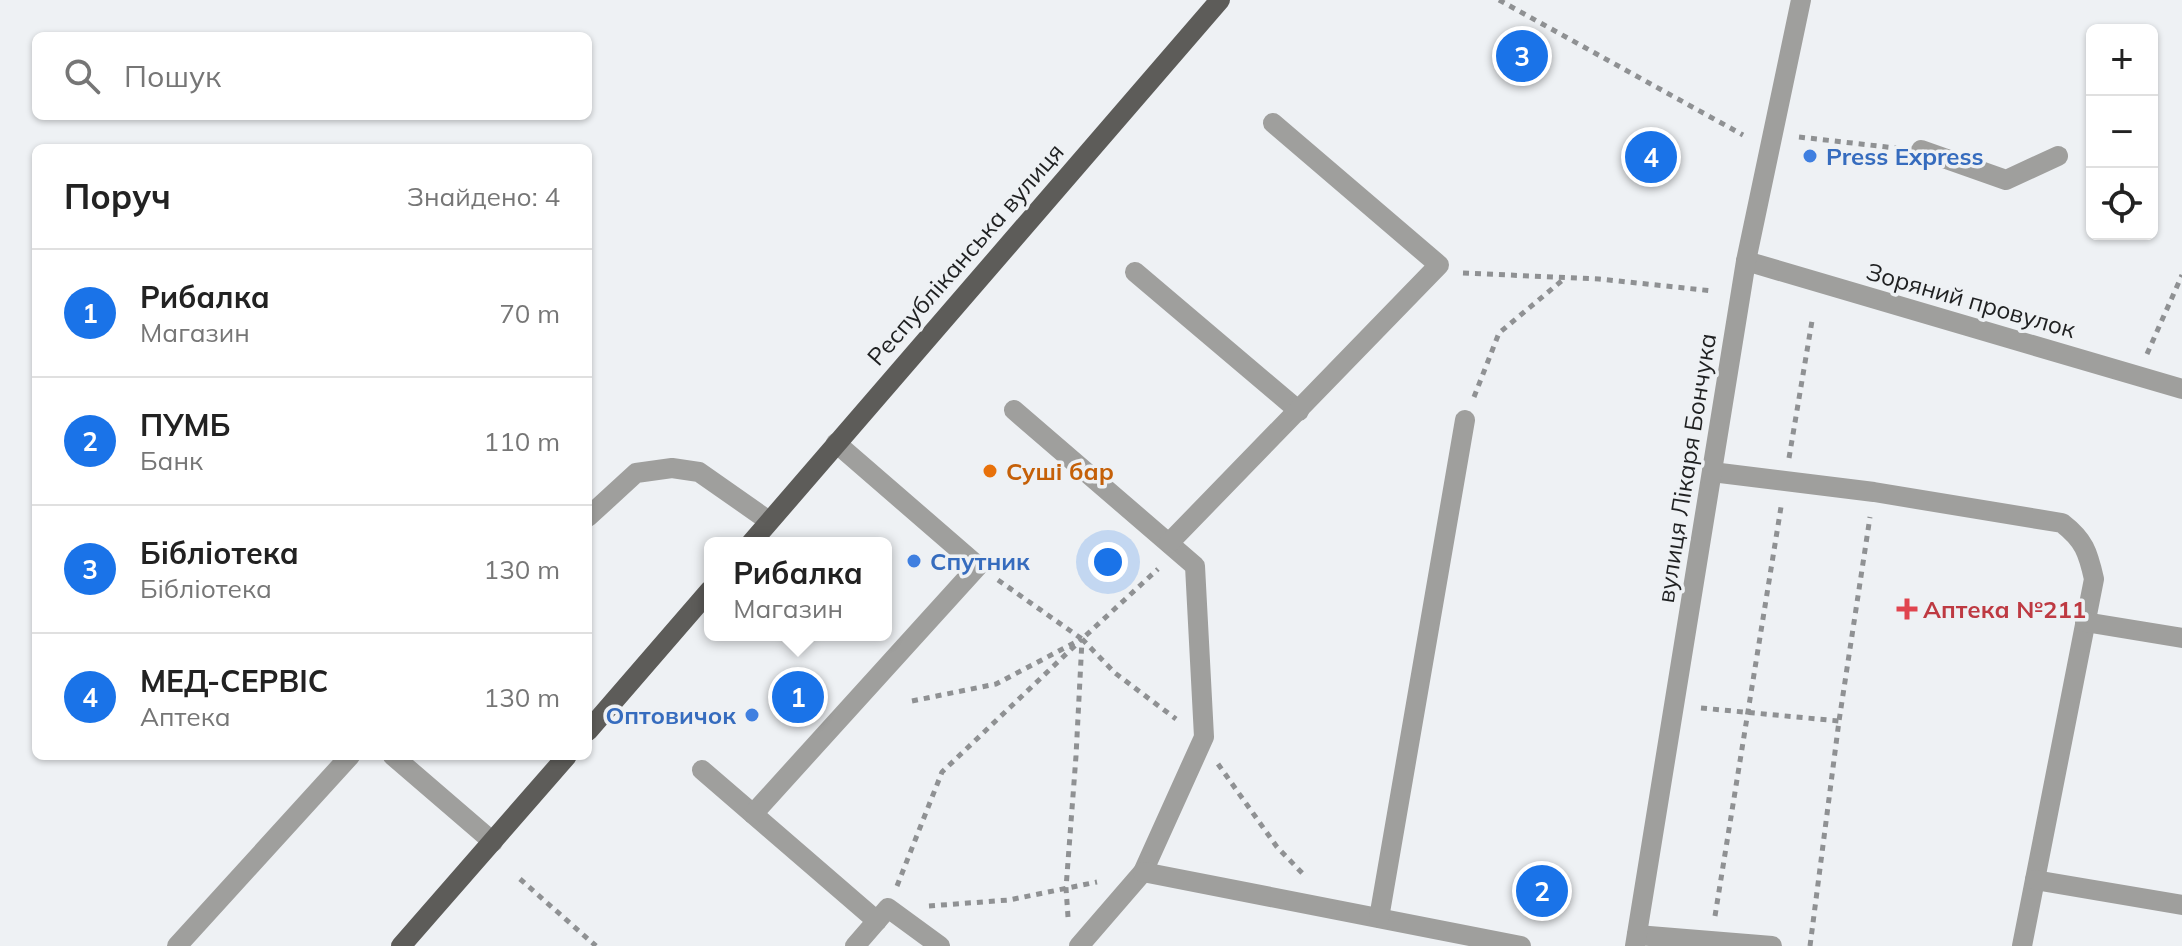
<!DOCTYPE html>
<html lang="uk">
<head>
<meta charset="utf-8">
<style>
  body { margin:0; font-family:Mulish,sans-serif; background:#f6f6f6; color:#222 }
  .controls { position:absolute; right:24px; top:24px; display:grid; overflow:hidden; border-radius:12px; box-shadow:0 2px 6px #0004 }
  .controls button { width:72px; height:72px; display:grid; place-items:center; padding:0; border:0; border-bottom:2px solid #e0e0e0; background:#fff; color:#222; font:40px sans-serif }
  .you { position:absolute; left:1108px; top:562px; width:28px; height:28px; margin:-20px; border:6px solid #fff; border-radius:50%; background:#1a73e8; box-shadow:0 0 0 12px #1a73e833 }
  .badge { display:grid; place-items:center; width:52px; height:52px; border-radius:50%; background:#1a73e8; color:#fff; font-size:26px; font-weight:700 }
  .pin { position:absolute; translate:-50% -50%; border:4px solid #fff; box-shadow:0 2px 8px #0006 }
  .popup { position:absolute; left:704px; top:537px; width:188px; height:104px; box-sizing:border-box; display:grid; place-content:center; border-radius:12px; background:#fff; filter:drop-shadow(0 2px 6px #0005); font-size:26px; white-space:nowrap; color:#767676 }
  .popup b { font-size:30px; color:#222 }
  .popup::after { content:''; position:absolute; left:50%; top:100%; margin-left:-16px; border:16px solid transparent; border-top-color:#fff }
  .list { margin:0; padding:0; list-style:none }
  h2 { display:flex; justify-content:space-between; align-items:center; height:104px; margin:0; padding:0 32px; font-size:34px }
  h2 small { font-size:26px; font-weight:400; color:#767676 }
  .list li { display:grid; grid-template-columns:52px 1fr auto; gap:24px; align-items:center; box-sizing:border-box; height:128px; padding:0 32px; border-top:2px solid #e0e0e0 }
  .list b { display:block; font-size:30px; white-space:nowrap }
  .list p { margin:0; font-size:26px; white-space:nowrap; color:#767676 }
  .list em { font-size:26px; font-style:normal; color:#767676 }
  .icon { flex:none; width:44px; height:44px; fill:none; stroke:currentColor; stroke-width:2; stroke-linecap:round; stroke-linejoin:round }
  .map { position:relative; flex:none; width:2182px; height:946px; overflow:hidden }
  .search { position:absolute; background:#fff; box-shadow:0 2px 6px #0004; left:32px; top:32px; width:560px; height:88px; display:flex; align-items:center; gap:20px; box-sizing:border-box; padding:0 28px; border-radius:12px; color:#767676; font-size:30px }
  .panel { position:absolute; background:#fff; box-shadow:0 2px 6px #0004; left:32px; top:144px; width:560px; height:616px; border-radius:12px }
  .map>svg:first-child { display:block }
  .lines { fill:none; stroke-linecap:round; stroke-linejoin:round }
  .path { stroke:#8f9193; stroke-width:5; stroke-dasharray:6 6; stroke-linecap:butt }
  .minor { stroke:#9f9f9d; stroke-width:20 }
  .major { stroke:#5d5c59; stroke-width:20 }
  .shop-dot { fill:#3f7fe0; stroke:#eef1f4; stroke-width:3 }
  .food-dot { fill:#e8710a; stroke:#eef1f4; stroke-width:3 }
  .health-dot { fill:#e0444e; stroke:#eef1f4; stroke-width:3 }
  .labels { text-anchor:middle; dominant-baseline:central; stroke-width:7; stroke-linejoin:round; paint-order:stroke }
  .shop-label { font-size:24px; font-weight:bold; fill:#366cbe; stroke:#eef1f4; text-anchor:start }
  .street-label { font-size:24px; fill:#1f2021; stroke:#eef1f4 }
  .food-label { font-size:24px; font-weight:bold; fill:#c56008; stroke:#eef1f4; text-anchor:start }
  .health-label { font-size:24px; font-weight:bold; fill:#be3a42; stroke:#eef1f4; text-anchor:start }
</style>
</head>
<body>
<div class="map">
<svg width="2182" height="946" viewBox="0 0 2182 946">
  <rect width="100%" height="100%" fill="#eef1f4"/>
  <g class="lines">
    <g class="path">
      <polyline points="1499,0 1743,135"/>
      <polyline points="1799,137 1896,148"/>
      <polyline points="1463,273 1599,279 1713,291"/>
      <polyline points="2147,354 2182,275"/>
      <polyline points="1474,397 1499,333 1565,278"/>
      <polyline points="1789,458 1812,321"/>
      <polyline points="998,580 1082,639 1158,569"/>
      <polyline points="1082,639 1115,673 1176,719"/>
      <polyline points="912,701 996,684 1074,643"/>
      <polyline points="1701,708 1839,721"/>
      <polyline points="1218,764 1277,847 1305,876"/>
      <polyline points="520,879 596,946"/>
      <polyline points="897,886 942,772 1082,639"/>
      <polyline points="929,906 1009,900 1097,882"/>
      <polyline points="1715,916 1781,507"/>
      <polyline points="1068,917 1066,888 1076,756 1082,640"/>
      <polyline points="1810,946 1839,721 1870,517"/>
    </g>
    <g class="minor">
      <polyline points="1921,150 2006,180 2058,156"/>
      <polyline points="1746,261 2182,389"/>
      <polyline points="1135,272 1299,411"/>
      <polyline points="1014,410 1195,566 1204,737 1143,872 1079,946"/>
      <path d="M1712 472 1874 492 2062 523C2084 540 2088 552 2094 579L2022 946"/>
      <polyline points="588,517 636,473 672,468 699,472 769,521"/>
      <polyline points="1169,543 1439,265 1273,123"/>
      <polyline points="2085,622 2182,638"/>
      <polyline points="393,756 493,842"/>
      <polyline points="702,770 877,921"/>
      <polyline points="753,814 978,566 836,443"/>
      <polyline points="1143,872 1521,946"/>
      <polyline points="2035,880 2182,905"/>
      <polyline points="1379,918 1465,420"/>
      <polyline points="1637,935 1772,946"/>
      <polyline points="177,946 350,756"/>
      <polyline points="855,946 888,908 940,946"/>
      <polyline points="1635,946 1746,261 1801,0"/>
    </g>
    <g class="major">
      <polyline points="751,543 1220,0"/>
      <polyline points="588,731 710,590"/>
      <polyline points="401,946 567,756"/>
    </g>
  </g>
  <g class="shop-dot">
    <circle cx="1810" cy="156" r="8"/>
    <circle cx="914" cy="561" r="8"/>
    <circle cx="752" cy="715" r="8"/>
  </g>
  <circle class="food-dot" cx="990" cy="471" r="8"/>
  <path class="health-dot" d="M1903 597h8v8h8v8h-8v8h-8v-8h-8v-8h8z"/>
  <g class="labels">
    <g class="shop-label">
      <text x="1826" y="156">Press Express</text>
      <text x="930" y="561">Спутник</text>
      <text x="736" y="715" text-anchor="end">Оптовичок</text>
    </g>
    <g class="street-label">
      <text transform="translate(965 254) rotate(-49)">Республіканська вулиця</text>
      <text transform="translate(1971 300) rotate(16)">Зоряний провулок</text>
      <text transform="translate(1686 468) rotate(-81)">вулиця Лікаря Бончука</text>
    </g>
    <g class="food-label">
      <text x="1006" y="471">Суші бар</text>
    </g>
    <g class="health-label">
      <text x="1923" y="609">Аптека №211</text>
    </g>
  </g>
</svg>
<div class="controls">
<button>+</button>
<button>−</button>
<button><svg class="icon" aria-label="locate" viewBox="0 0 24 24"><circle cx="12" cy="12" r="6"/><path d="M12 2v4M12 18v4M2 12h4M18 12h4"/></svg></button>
</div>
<div class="you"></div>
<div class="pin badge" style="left:798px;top:697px">1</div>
<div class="popup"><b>Рибалка</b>Магазин</div>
<div class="pin badge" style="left:1542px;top:891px">2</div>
<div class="pin badge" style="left:1522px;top:56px">3</div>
<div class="pin badge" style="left:1651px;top:157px">4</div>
<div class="search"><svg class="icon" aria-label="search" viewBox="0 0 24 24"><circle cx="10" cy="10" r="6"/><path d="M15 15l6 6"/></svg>Пошук</div>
<section class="panel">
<h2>Поруч<small>Знайдено: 4</small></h2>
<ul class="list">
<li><span class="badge">1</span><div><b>Рибалка</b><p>Магазин</p></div><em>70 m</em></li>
<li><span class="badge">2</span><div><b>ПУМБ</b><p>Банк</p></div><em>110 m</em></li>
<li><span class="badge">3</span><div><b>Бібліотека</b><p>Бібліотека</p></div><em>130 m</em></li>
<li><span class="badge">4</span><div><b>МЕД-СЕРВІС</b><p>Аптека</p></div><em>130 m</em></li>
</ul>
</section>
</div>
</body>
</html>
